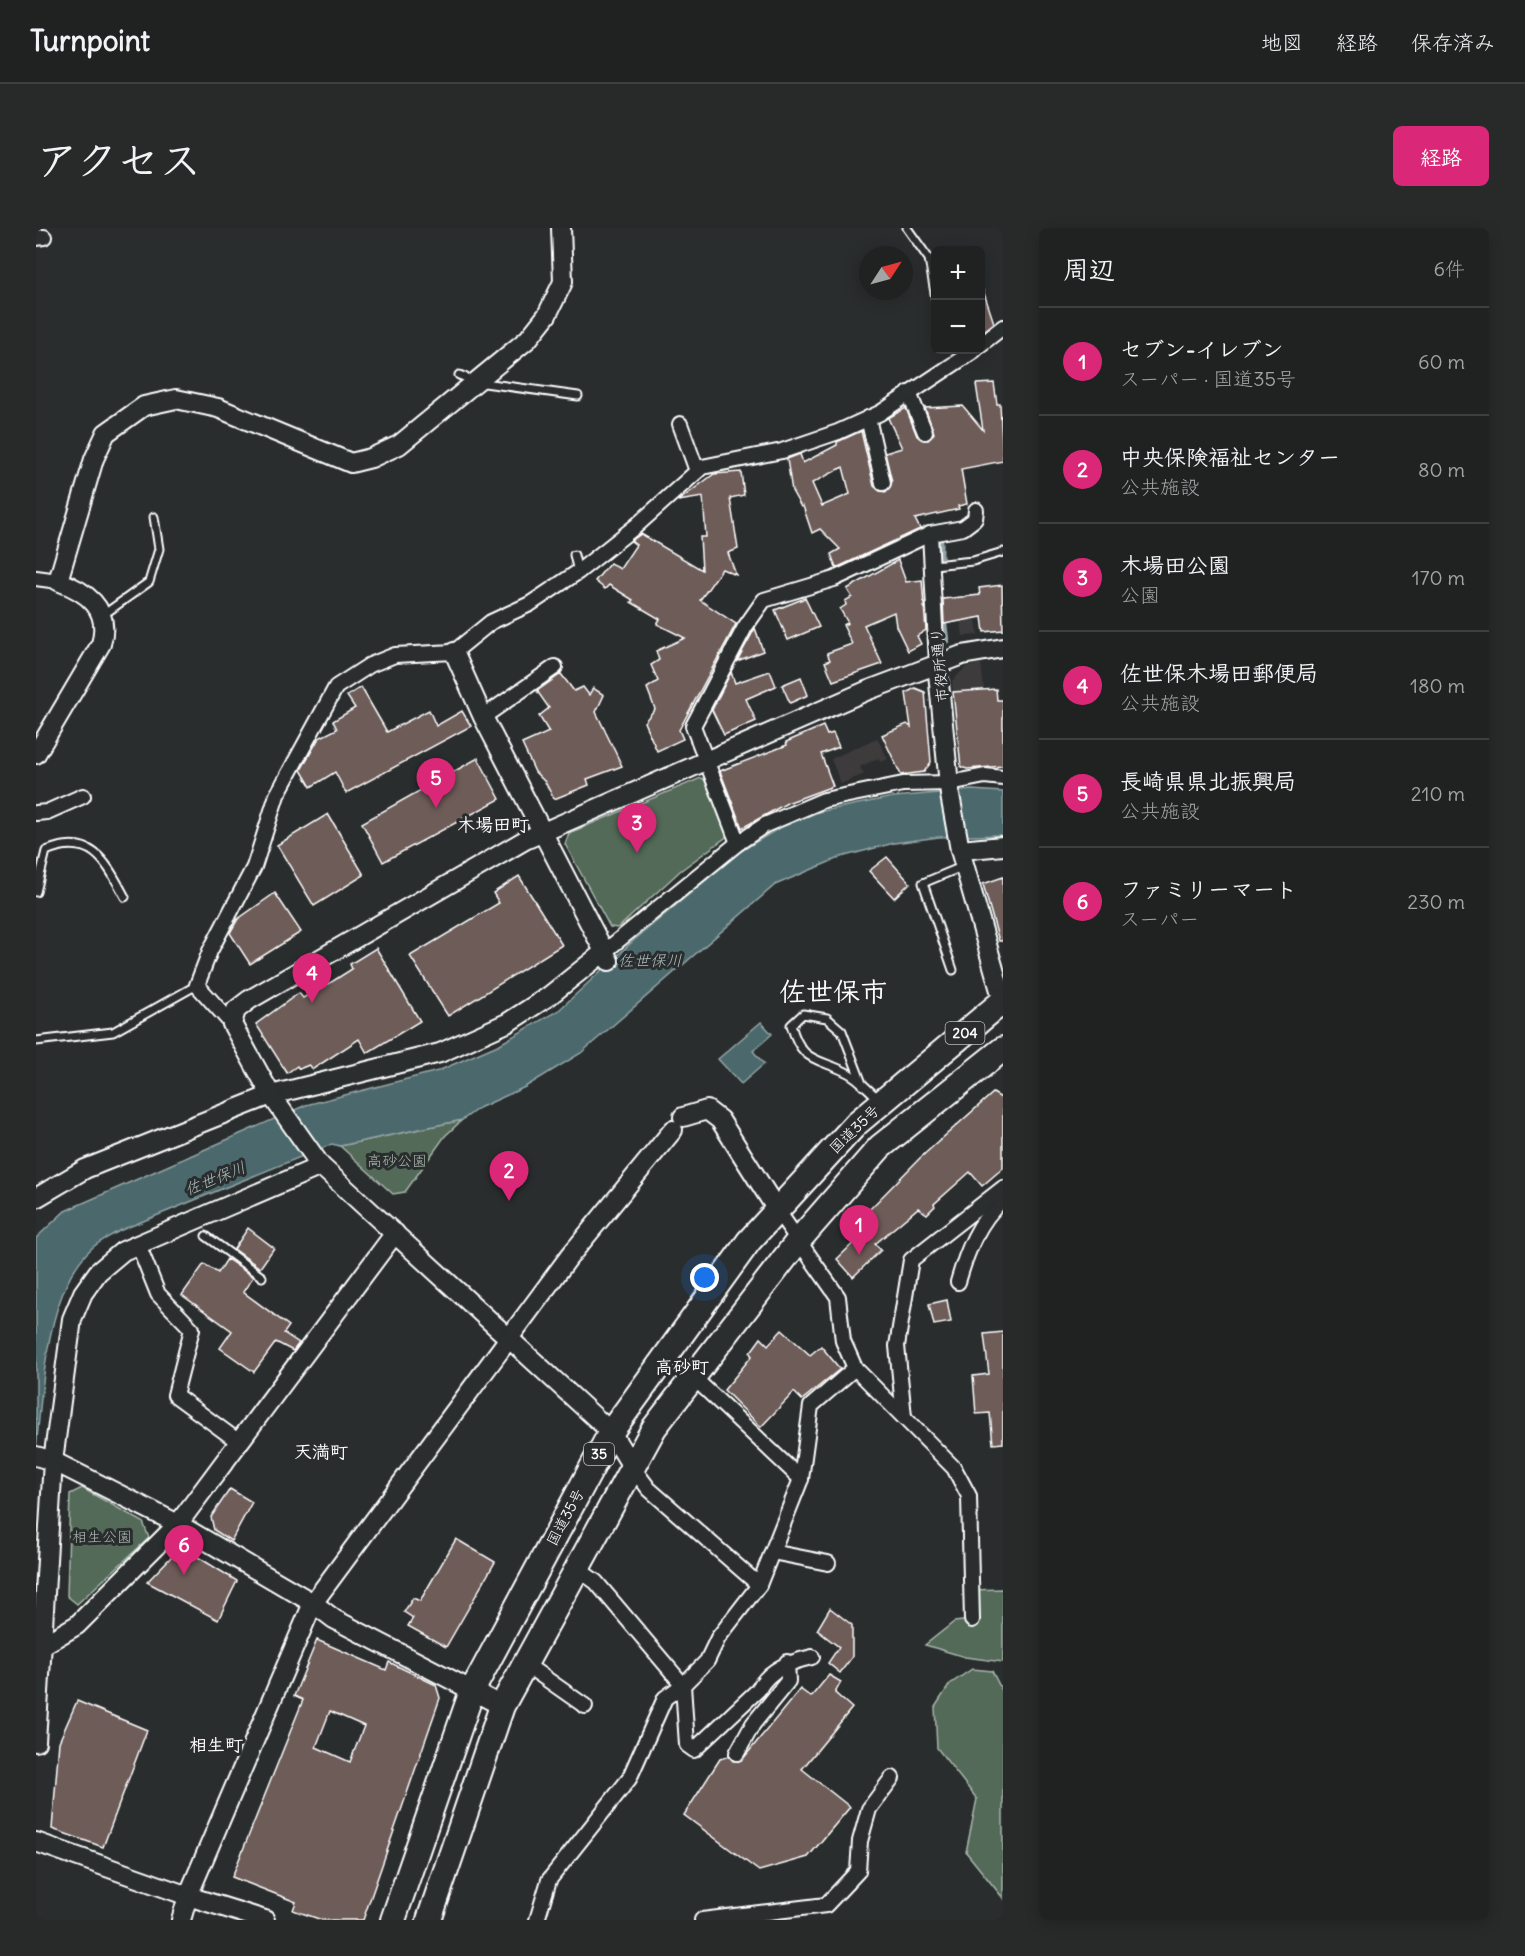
<!DOCTYPE html>
<html lang="ja">
<head>
<meta charset="utf-8">
<style>
  body { margin:0; font-family:Delius,"Klee One",sans-serif; background:#282a2a; color:#f1f3f6 }
  .controls { position:absolute; right:18px; top:18px; display:grid; overflow:hidden; border-radius:9px; box-shadow:0 3px 15px #0003 }
  .controls button { width:54px; height:54px; display:grid; place-items:center; padding:0; border:0; border-bottom:2px solid #3d3f40; background:#202222; color:#f1f3f6; font:30px sans-serif }
  .compass { position:absolute; left:823px; top:18px; width:54px; height:54px; border-radius:50%; background:#202222; box-shadow:0 3px 15px #0003; rotate:54deg }
  .you { position:absolute; left:669px; top:1050px; width:21px; height:21px; margin:-15px; border:4px solid #fff; border-radius:50%; background:#1a73e8; box-shadow:0 0 0 9px #1a73e833 }
  .badge { display:grid; place-items:center; width:39px; height:39px; border-radius:50%; background:#db2777; color:#fff; font-size:20px; font-weight:700 }
  .pin { position:absolute; translate:-50% -50px; filter:drop-shadow(0 2px 3px #0008) }
  .pin::after { content:''; position:absolute; top:32px; width:21px; height:18px; background:inherit; clip-path:polygon(0 0,100% 0,50% 100%) }
  .list { margin:0; padding:0; list-style:none }
  h2 { display:flex; justify-content:space-between; align-items:center; height:78px; margin:0; padding:0 24px; font-size:26px }
  h2 small { font-size:20px; font-weight:400; color:#a2a4a5 }
  .list li { display:grid; grid-template-columns:39px 1fr auto; gap:18px; align-items:center; box-sizing:border-box; height:108px; padding:0 24px; border-top:2px solid #3d3f40 }
  .list b { display:block; font-size:22px; white-space:nowrap }
  .list p { margin:0; font-size:20px; white-space:nowrap; color:#a2a4a5 }
  .list em { font-size:20px; font-style:normal; color:#a2a4a5 }
  .map { position:relative; flex:none; width:967px; height:1692px; overflow:hidden; border-radius:9px }
  header { display:flex; align-items:center; gap:36px; box-sizing:border-box; height:84px; padding:0 30px; background:#202222; border-bottom:2px solid #3d3f40 }
  header strong { font-size:28px }
  nav { display:flex; gap:33px; margin-inline-start:auto; font-size:21px }
  .intro { display:flex; align-items:center; justify-content:space-between; box-sizing:border-box; height:144px; padding:0 36px }
  h1 { margin:0; font-size:42px }
  .button { padding:15px 27px; border-radius:9px; background:#db2777; color:#fff; font-size:21px; font-weight:700 }
  main { display:flex; gap:36px; padding:0 36px }
  aside { flex:1; background:#202222; border-radius:9px; box-shadow:0 3px 15px #0003 }
  .map>svg:first-child { display:block }
  .built { fill:#3e3b3b }
  .green { fill:#526b58; stroke:#a8b5ac; stroke-width:1.5 }
  .water { fill:#4b696c; stroke:#93a5a7; stroke-width:1.5 }
  .lines { fill:none; stroke-linecap:round; stroke-linejoin:round }
  .stream { stroke:#93a5a7; stroke-width:5 }
  .building { fill:#6e5c59; stroke:#fff; stroke-width:1.5; fill-rule:evenodd }
  .service-casing { stroke:#fff; stroke-width:11 }
  .minor-casing { stroke:#fff; stroke-width:18 }
  .tertiary-casing { stroke:#fff; stroke-width:22 }
  .trunk-casing { stroke:#fff; stroke-width:28 }
  .service { stroke:#2a2d2e; stroke-width:7 }
  .minor { stroke:#2a2d2e; stroke-width:14 }
  .tertiary { stroke:#2a2d2e; stroke-width:18 }
  .trunk { stroke:#2a2d2e; stroke-width:24 }
  .labels { text-anchor:middle; dominant-baseline:central; stroke-width:6; stroke-linejoin:round; paint-order:stroke }
  .shield { fill:#2a2d2e; stroke:#bfc0c0; stroke-width:1.5 }
  .shield-label { font-size:14px; font-weight:bold; fill:#fff }
  .street-label { font-size:15px; fill:#fff; stroke:#2a2d2e }
  .park-label { font-size:15px; fill:#a8b5ac; stroke:#2a2d2e }
  .water-label { font-size:16px; font-style:italic; fill:#aebcbd; stroke:#2a2d2e }
  .quarter-label { font-size:18px; font-weight:bold; fill:#fff; stroke:#2a2d2e }
  .town-label { font-size:27px; font-weight:bold; fill:#fff; stroke:#2a2d2e }
</style>
</head>
<body>
<header>
<strong>Turnpoint</strong>
<nav><a>地図</a><a>経路</a><a>保存済み</a></nav>
</header>
<div class="intro"><h1>アクセス</h1><a class="button">経路</a></div>
<main>
<div class="map">
<svg width="967" height="1692" viewBox="0 0 967 1692">
  <rect width="100%" height="100%" fill="#2a2d2e"/>
  <filter id="ink" filterUnits="userSpaceOnUse"><feTurbulence type="fractalNoise" baseFrequency=".0167" numOctaves="2"/><feDisplacementMap in="SourceGraphic" scale="12" xChannelSelector="R" yChannelSelector="G"/><feConvolveMatrix kernelMatrix="1 2 1 2 8 2 1 2 1" color-interpolation-filters="sRGB"/></filter>
  <g filter="url(#ink)">
    <g class="built">
      <polygon points="940,391 942,407 927,408 925,394"/>
      <polygon points="945,435 948,462 917,464 916,453 930,439"/>
      <polygon points="841,510 852,531 845,534 842,530 824,539 828,546 805,556 795,531"/>
    </g>
    <g class="green">
      <polygon points="665,550 668,551 693,607 644,643 582,700 574,699 529,616 533,605"/>
      <polygon points="426,892 409,908 369,964 357,966 304,918"/>
      <polygon points="46,1260 107,1294 113,1310 41,1376 31,1368 34,1266"/>
      <polygon points="967,1361 967,1434 929,1429 889,1417 918,1394 936,1392 935,1362"/>
      <polygon points="936,1441 956,1443 967,1465 967,1670 930,1624 941,1571 901,1520 899,1479 914,1456"/>
    </g>
    <g class="water">
      <path d="M936 562 967 564V607L903 609 858 615 805 629 739 657 545 825 489 859 443 880 426 892 304 918 296 916 83 1003C75 1008 63 1013 56 1020 10 1061 6 1163 0 1222V1010L29 983 270 877 402 843 464 816 523 782 597 713 705 623 745 599 782 584 857 569Z"/>
      <polygon points="725,794 736,806 717,823 728,836 705,856 682,831"/>
    </g>
    <g class="lines">
      <g class="stream">
        <polyline points="905,333 905,314"/>
        <polyline points="907,383 911,413"/>
      </g>
    </g>
    <g class="building">
      <polygon points="945,62 947,62 958,95 945,105"/>
      <path d="M958 155 961 176H964L967 233 925 241 931 276 922 278 923 281 879 291 884 301 800 340 795 326 804 321 784 301 776 305 767 278 765 279 756 263 751 231 764 226 767 235 801 217V214L825 203 838 258 844 263 850 264 856 254 849 225 866 220 852 190 870 180 881 208 892 212 898 205 889 180 927 178 947 202 940 156ZM807 239 814 266 786 278 776 255Z"/>
      <polygon points="705,244 708,267 694,270 702,321 692,325 700,347 686,341 664,372 700,396 643,502 647,511 621,523 608,494 619,481 611,460 622,453 615,437 623,432 620,423 649,410 621,396 624,391 595,374 597,372 573,357 569,361 559,353 574,335 584,341 600,317 595,313 605,306 666,342 664,309 670,309 667,269 642,273 678,246"/>
      <polygon points="862,332 870,354 886,352 890,402 881,408 885,416 872,423 860,398 858,384 828,397 846,436 797,453 789,434 794,432 791,425 816,416 807,397 812,395 804,381 810,377 809,373 816,369 811,361"/>
      <polygon points="966,357 967,402 948,404 946,389 908,396 907,371 944,367 943,360"/>
      <polygon points="769,370 783,399 752,412 739,382"/>
      <polygon points="719,400 727,423 701,433 717,404"/>
      <polygon points="734,443 740,458 710,471 720,493 688,507 676,482 695,444 699,455"/>
      <polygon points="525,446 538,463 547,459 553,467 557,460 568,467 560,484 586,538 551,551 553,557 518,571 509,554 499,544 486,516 513,504 503,488 513,480 501,463"/>
      <polygon points="765,449 772,467 754,475 746,457"/>
      <polygon points="325,459 351,504 393,482 400,498 426,483 435,498 310,565 299,544 275,559 265,542 283,510 301,501 297,493 319,480 311,468"/>
      <polygon points="879,460 889,464 895,534 888,544 865,547 846,507 871,496 875,499 870,465"/>
      <polygon points="960,461 961,472 967,472 967,538 931,541 925,539 917,464"/>
      <polygon points="787,498 791,507 797,505 803,519 785,526 797,558 751,575 706,600 684,543 751,517 750,514"/>
      <polygon points="442,530 464,571 347,634 326,595"/>
      <polygon points="292,586 328,647 278,678 241,617"/>
      <polygon points="851,629 874,655 858,670 833,643"/>
      <polygon points="483,648 526,717 412,788 374,728 463,675 457,665"/>
      <polygon points="967,649 967,713 963,713 947,656"/>
      <polygon points="239,665 265,704 214,736 194,705 202,691"/>
      <polygon points="340,720 384,793 331,825 323,811 277,841 273,837 263,841 261,838 251,845 220,796 263,765 267,770 297,753 316,741 314,736"/>
      <polygon points="957,865 967,871 967,940 946,958 934,944 898,976 899,978 891,986 882,980 839,1016 845,1022 817,1049 801,1031 835,998 828,987 884,930"/>
      <polygon points="212,1000 238,1020 224,1040 198,1021"/>
      <polygon points="191,1031 217,1049 207,1064 253,1098 248,1105 263,1115 257,1123 240,1114 218,1144 184,1120 196,1103 146,1067 168,1036 182,1045"/>
      <polygon points="911,1072 915,1094 898,1097 893,1076"/>
      <polygon points="746,1102 774,1127 785,1118 804,1141 766,1172 758,1164 725,1199 688,1162 716,1128 714,1125 725,1110 732,1117"/>
      <polygon points="967,1104 967,1215 957,1216 954,1185 940,1186 937,1148 953,1146 948,1106"/>
      <polygon points="194,1261 216,1274 195,1313 178,1302 175,1289"/>
      <polygon points="420,1311 459,1334 410,1419 372,1398 377,1390 368,1384 377,1370 384,1373"/>
      <polygon points="157,1326 201,1353 182,1392 111,1354 137,1327"/>
      <polygon points="794,1380 816,1397 816,1429 804,1445 792,1435 803,1419 781,1402"/>
      <path d="M281 1412 350 1442 353 1434 400 1457 404 1470 327 1692H286L257 1682 260 1674 196 1649 267 1472 258 1468ZM294 1483 328 1498 314 1534 280 1519Z"/>
      <polygon points="793,1447 805,1454 799,1465 816,1480 766,1541 814,1579 772,1629 723,1643 648,1587 684,1531 693,1528 697,1533 706,1532 764,1461 775,1469"/>
      <polygon points="41,1473 111,1502 67,1619 16,1601 23,1514"/>
    </g>
    <g class="lines">
      <defs>
        <g id="service">
          <polyline points="871,0 893,31 900,71"/>
          <polyline points="423,147 441,154 542,168"/>
          <polyline points="538,327 542,344"/>
          <polyline points="897,337 937,333 967,324"/>
          <polyline points="67,387 113,354 123,321 118,289"/>
          <path d="M0 664 10 623C56 604 70 634 89 669"/>
          <polyline points="917,742 887,655 928,638"/>
          <polyline points="0,813 77,804 161,757"/>
          <path d="M827 858 806 803 791 790 767 786 755 797C766 835 779 829 810 844 822 849 833 863 843 871"/>
          <polyline points="170,1008 226,1049"/>
        </g>
        <g id="minor">
          <polyline points="0,10 8,9"/>
          <polyline points="944,117 967,99"/>
          <polyline points="873,165 889,204"/>
          <polyline points="832,190 847,255"/>
          <polyline points="644,196 661,243"/>
          <polyline points="894,306 901,435"/>
          <polyline points="0,350 22,353"/>
          <polyline points="447,489 519,439"/>
          <polyline points="0,585 11,584 47,568"/>
          <polyline points="702,615 657,498 709,399 728,372 798,351 894,306 927,300 939,291 940,282"/>
          <polyline points="568,724 702,615 729,597 788,572 867,556 914,555 949,548 967,550"/>
          <polyline points="196,796 161,757 174,723 218,639 241,567 300,459 334,437 359,427 418,424 455,394 494,376 542,344 600,298 666,239 746,223 802,204 844,185 939,122"/>
          <polyline points="102,1016 122,1066 156,1101 139,1167 203,1214"/>
          <path d="M922 1054C931 1023 942 994 967 971"/>
          <polyline points="819,1140 918,1240 933,1268 936,1392"/>
          <polyline points="656,1148 765,1251"/>
          <polyline points="868,1189 861,1118 875,1032 967,960"/>
          <polyline points="597,1240 613,1261 723,1357"/>
          <polyline points="736,1324 792,1335"/>
          <path d="M542 1341 560 1354 647 1457 651 1517 658 1522 722 1462C733 1441 754 1434 776 1429"/>
          <polyline points="489,1436 549,1478"/>
          <polyline points="701,1525 717,1496 752,1453 751,1434"/>
          <polyline points="501,1692 513,1652 593,1551 629,1470 647,1457 671,1433 682,1410 723,1357 765,1251 775,1178 819,1140 807,1113 802,1069 741,982"/>
          <polyline points="666,1692 790,1677 822,1643 824,1613 833,1581 856,1550"/>
        </g>
        <g id="tertiary">
          <polyline points="418,424 447,489 573,733"/>
          <polyline points="901,435 914,567 924,622 967,773"/>
          <path d="M0 526 65 416C75 381 52 364 22 353L58 231 70 205 108 178 140 171 182 180 315 235 335 230 363 217 492 111 511 87 527 54 525 0"/>
          <polyline points="924,622 967,618"/>
          <polyline points="647,889 671,882 684,892 741,982"/>
          <polyline points="0,970 49,941 235,867 404,825 471,795 513,768 568,724"/>
          <polyline points="0,1228 17,1233 142,1296 277,1375 298,1391 466,1478"/>
          <polyline points="597,1240 575,1204 285,938 235,867 196,796 200,782 213,772 489,612 830,463 926,427 967,420"/>
          <polyline points="0,1421 41,1397 142,1296 359,1005"/>
          <polyline points="0,1514 17,1233 36,1091 47,1065 62,1044 87,1023 285,938"/>
          <polyline points="0,1614 152,1668 229,1692"/>
          <polyline points="145,1692 152,1668 277,1375 533,1029 637,902"/>
        </g>
        <g id="trunk">
          <polyline points="357,1692 436,1463 575,1204 713,1013 821,895 967,773"/>
          <polyline points="393,1692 466,1478 618,1200 762,1013 844,919 967,821"/>
        </g>
      </defs>
      <use href="#service" class="service-casing"/>
      <use href="#minor" class="minor-casing"/>
      <use href="#tertiary" class="tertiary-casing"/>
      <use href="#trunk" class="trunk-casing"/>
      <use href="#service" class="service"/>
      <use href="#minor" class="minor"/>
      <use href="#tertiary" class="tertiary"/>
      <use href="#trunk" class="trunk"/>
    </g>
  </g>
  <g class="labels">
    <g class="shield">
      <rect x="909.5" y="794" width="39" height="22" rx="4.5"/>
      <rect x="548" y="1215" width="30" height="22" rx="4.5"/>
    </g>
    <g class="shield-label">
      <text x="929" y="805">204</text>
      <text x="563" y="1226">35</text>
    </g>
    <g class="street-label">
      <text transform="translate(903 437) rotate(-95)">市役所通り</text>
      <text transform="translate(818 901) rotate(-44)">国道35号</text>
      <text transform="translate(529 1289) rotate(-62)">国道35号</text>
    </g>
    <g class="park-label">
      <text x="361" y="932">高砂公園</text>
      <text x="66" y="1308">相生公園</text>
    </g>
    <g class="water-label">
      <text x="614" y="732">佐世保川</text>
      <text transform="translate(179 950) rotate(-22)">佐世保川</text>
    </g>
    <g class="quarter-label">
      <text x="457" y="596">木場田町</text>
      <text x="646" y="1138">高砂町</text>
      <text x="285" y="1223">天満町</text>
      <text x="180" y="1516">相生町</text>
    </g>
    <g class="town-label">
      <text x="797" y="763">佐世保市</text>
    </g>
  </g>
</svg>
<div class="controls">
<button>+</button>
<button>−</button>
</div>
<svg class="compass" viewBox="-18 -18 36 36"><path d="M0-13l5 13h-10z" fill="#e53935"/><path d="M0 13l5-13h-10z" fill="#a2a4a5"/></svg>
<div class="you"></div>
<div class="pin badge" style="left:823px;top:1027px">1</div>
<div class="pin badge" style="left:473px;top:973px">2</div>
<div class="pin badge" style="left:601px;top:625px">3</div>
<div class="pin badge" style="left:276px;top:775px">4</div>
<div class="pin badge" style="left:400px;top:580px">5</div>
<div class="pin badge" style="left:148px;top:1347px">6</div>
</div>
<aside>
<h2>周辺<small>6件</small></h2>
<ul class="list">
<li><span class="badge">1</span><div><b>セブン-イレブン</b><p>スーパー · 国道35号</p></div><em>60 m</em></li>
<li><span class="badge">2</span><div><b>中央保険福祉センター</b><p>公共施設</p></div><em>80 m</em></li>
<li><span class="badge">3</span><div><b>木場田公園</b><p>公園</p></div><em>170 m</em></li>
<li><span class="badge">4</span><div><b>佐世保木場田郵便局</b><p>公共施設</p></div><em>180 m</em></li>
<li><span class="badge">5</span><div><b>長崎県県北振興局</b><p>公共施設</p></div><em>210 m</em></li>
<li><span class="badge">6</span><div><b>ファミリーマート</b><p>スーパー</p></div><em>230 m</em></li>
</ul>
</aside>
</main>
</body>
</html>
